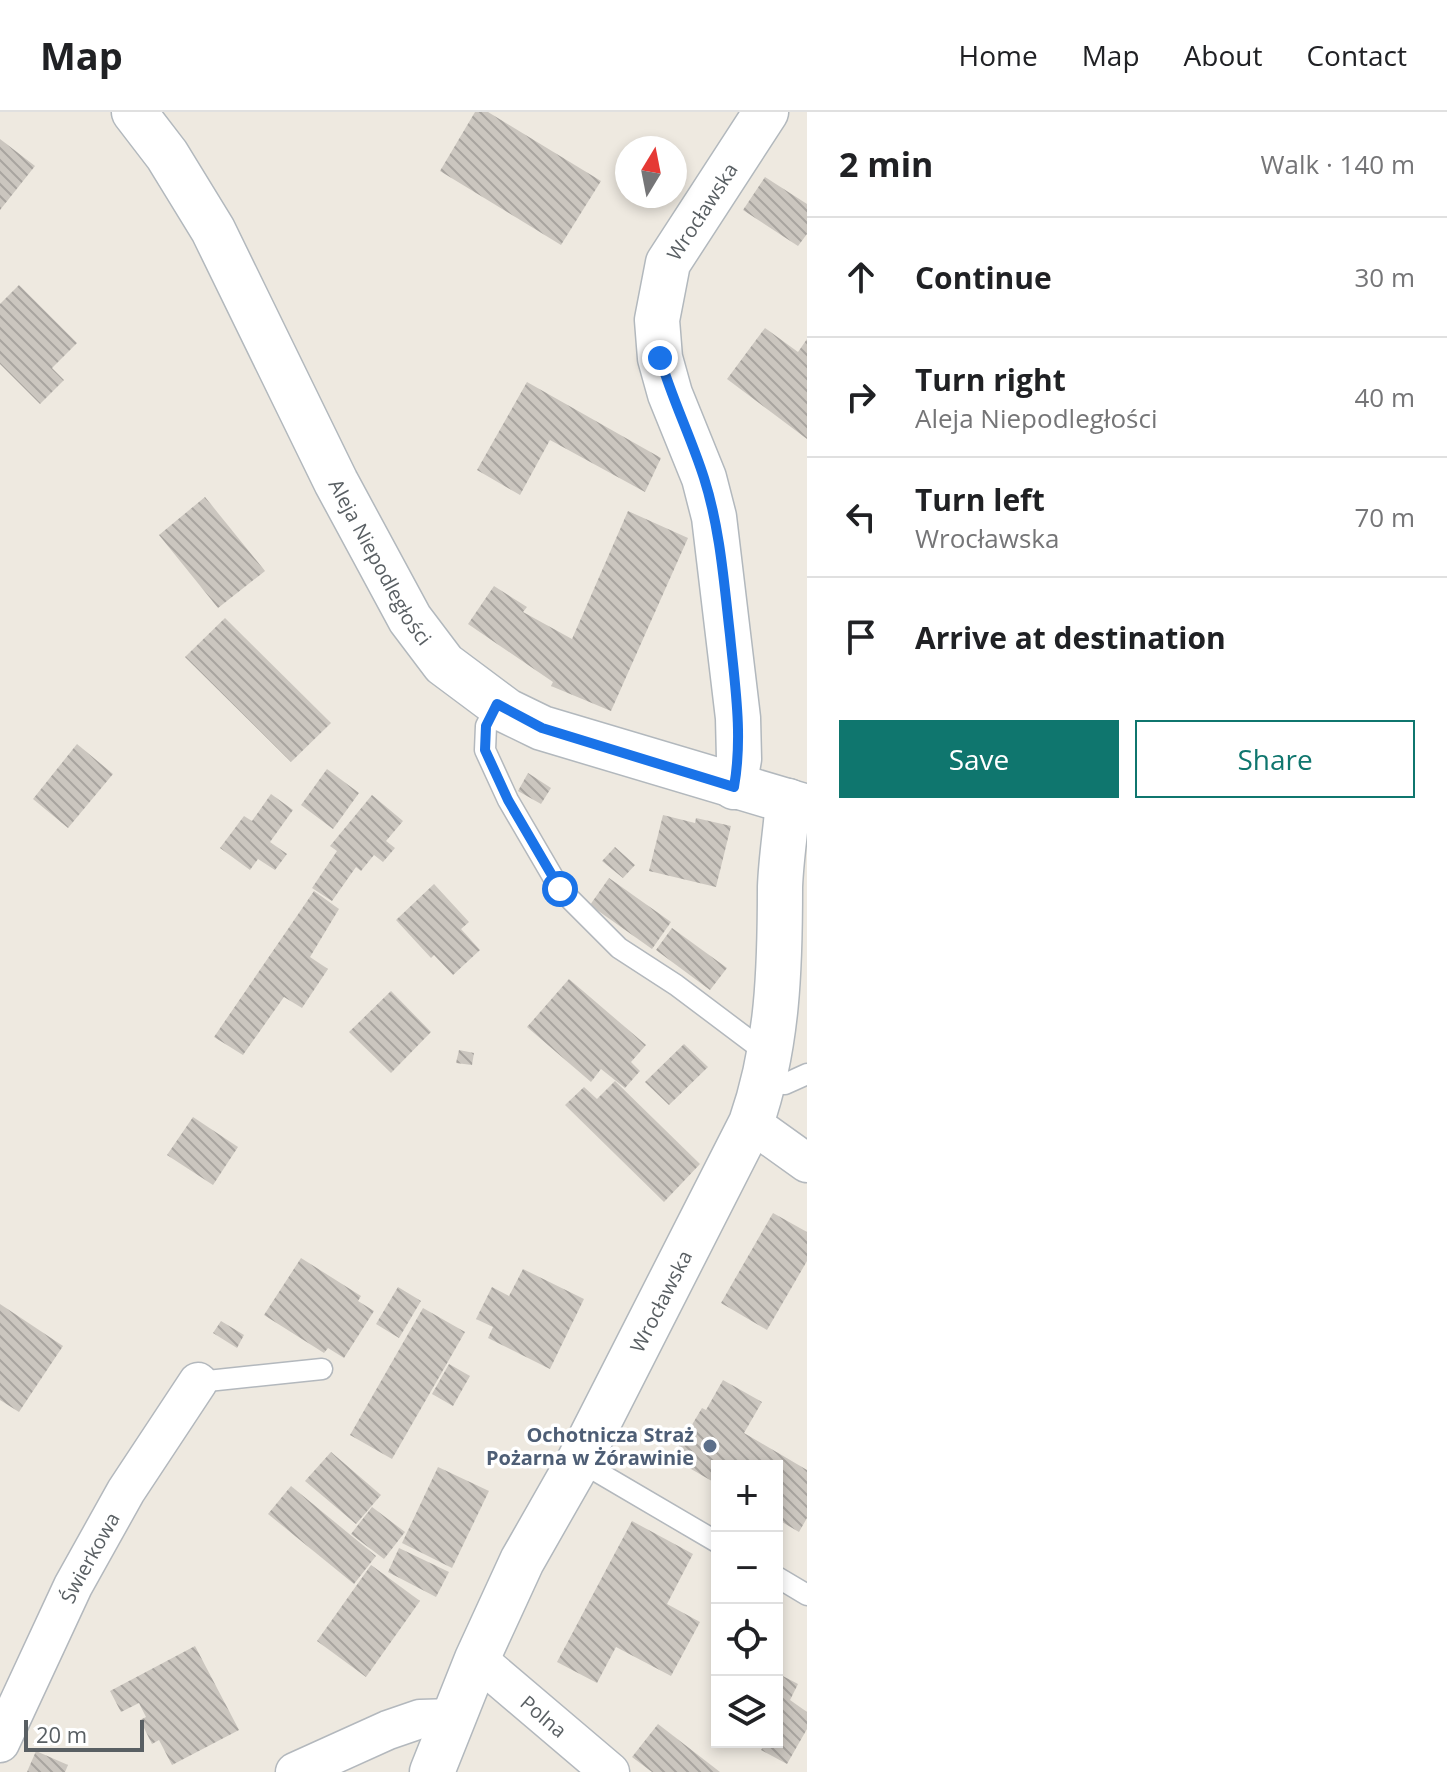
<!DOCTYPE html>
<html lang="en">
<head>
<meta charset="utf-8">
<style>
  body { margin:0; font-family:"Open Sans",sans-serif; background:#f6f6f6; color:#202124 }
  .controls { position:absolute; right:24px; bottom:24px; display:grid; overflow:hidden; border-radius:0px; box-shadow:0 4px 12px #0003 }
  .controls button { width:72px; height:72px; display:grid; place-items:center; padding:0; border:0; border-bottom:2px solid #e0e0e0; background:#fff; color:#202124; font:40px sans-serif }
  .compass { position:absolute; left:615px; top:24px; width:72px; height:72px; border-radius:50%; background:#fff; box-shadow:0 4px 12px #0003; rotate:10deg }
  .scale { position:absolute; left:24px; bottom:20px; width:120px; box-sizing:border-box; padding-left:8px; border:4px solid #595f63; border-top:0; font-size:22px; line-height:28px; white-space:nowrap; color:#595f63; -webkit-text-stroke:6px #fff; paint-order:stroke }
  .stop { position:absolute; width:24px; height:24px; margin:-18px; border:6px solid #1a73e8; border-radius:50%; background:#fff }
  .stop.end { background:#1a73e8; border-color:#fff; box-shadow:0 2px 8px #0008 }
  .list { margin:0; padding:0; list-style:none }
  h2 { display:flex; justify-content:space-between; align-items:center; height:104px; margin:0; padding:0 32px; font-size:34px }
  h2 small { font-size:26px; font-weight:400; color:#757577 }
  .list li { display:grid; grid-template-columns:52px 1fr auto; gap:24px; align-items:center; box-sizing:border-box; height:120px; padding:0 32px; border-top:2px solid #e0e0e0 }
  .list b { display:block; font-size:30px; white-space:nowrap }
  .list p { margin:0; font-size:26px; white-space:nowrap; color:#757577 }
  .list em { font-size:26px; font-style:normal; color:#757577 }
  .actions { display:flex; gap:16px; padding:24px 32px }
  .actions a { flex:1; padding:18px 0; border:2px solid #0f766e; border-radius:0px; text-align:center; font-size:28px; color:#0f766e }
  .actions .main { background:#0f766e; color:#fff }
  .icon { flex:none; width:44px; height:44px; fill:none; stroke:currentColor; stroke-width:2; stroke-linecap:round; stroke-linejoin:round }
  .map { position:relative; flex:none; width:807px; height:1660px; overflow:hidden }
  header { display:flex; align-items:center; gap:48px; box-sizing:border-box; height:112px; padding:0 40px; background:#fff; border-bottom:2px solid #e0e0e0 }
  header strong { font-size:38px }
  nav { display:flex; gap:44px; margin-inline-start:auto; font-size:28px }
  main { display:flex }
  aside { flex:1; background:#fff }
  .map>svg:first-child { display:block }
  .building { fill:url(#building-back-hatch) }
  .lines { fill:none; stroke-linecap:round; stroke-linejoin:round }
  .lane-casing { stroke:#b3b8bd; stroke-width:23 }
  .street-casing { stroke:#b3b8bd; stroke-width:41 }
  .secondary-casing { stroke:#b2b8bd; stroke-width:47 }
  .lane { stroke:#fff; stroke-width:20 }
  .street { stroke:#fff; stroke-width:38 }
  .secondary { stroke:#fff; stroke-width:44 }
  .route { stroke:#1a73e8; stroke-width:10 }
  .service-dot { fill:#5c6f8a; stroke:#fff; stroke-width:3 }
  .labels { text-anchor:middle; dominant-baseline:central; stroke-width:7; stroke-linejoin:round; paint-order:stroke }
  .street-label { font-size:20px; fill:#595f63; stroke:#fff }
  .service-label { font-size:20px; font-weight:bold; fill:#4e5e75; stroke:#fff; text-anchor:end }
</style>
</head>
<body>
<header>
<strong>Map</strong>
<nav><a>Home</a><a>Map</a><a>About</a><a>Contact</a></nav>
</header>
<main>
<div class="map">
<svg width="807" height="1660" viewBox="0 0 807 1660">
  <defs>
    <pattern id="building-back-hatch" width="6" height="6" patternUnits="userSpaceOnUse" patternTransform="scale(2)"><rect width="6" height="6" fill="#cbc6bf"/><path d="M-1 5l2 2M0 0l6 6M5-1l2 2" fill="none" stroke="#a8a49f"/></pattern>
  </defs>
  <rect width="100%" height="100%" fill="#eee9e0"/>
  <g class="building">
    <polygon points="475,0 488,0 601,69 561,133 440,59"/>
    <polygon points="0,27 35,54 0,98"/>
    <polygon points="765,65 807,92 807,122 798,134 743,98"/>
    <polygon points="19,173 77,231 52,256 64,268 40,292 0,252 0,192"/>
    <polygon points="765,216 798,240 807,227 807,327 727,267"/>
    <polygon points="527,270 661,346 645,380 550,328 520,383 477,358"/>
    <polygon points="205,385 265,459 218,496 159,423"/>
    <polygon points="628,399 688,426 611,599 551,574 553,570 468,512 494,474 527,495 523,500 572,527"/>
    <polygon points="225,506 331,611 291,650 185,545"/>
    <polygon points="77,632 113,662 68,716 33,687"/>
    <polygon points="327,657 359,681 333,717 301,693"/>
    <polygon points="528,661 551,676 541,692 518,679"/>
    <polygon points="271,682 293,698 270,730 287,742 275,758 258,747 250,758 220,736 244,704 252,709"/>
    <polygon points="372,683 403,709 386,729 395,736 383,750 374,743 361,759 356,755 332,789 312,776 337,739 330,734"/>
    <polygon points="663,703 695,711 696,706 731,714 716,775 649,759"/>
    <polygon points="615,735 635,753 623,766 602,749"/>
    <polygon points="609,766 671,810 652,837 590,793"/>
    <polygon points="434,772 469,810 461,817 480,838 453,863 434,843 431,846 396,808"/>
    <polygon points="314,779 339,797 310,845 328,857 302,896 284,885 243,943 214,925"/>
    <polygon points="672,816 727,856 710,878 656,838"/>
    <polygon points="569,867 646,933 631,950 640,959 625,976 601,957 591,970 527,915"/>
    <polygon points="391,879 431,920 391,961 349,920"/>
    <polygon points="684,932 708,955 669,993 645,970"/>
    <polygon points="459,938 474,941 472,953 456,951"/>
    <polygon points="615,969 700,1052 664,1090 565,993 584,975 597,987"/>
    <polygon points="193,1005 238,1035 213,1073 167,1043"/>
    <polygon points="773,1101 807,1120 807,1149 767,1218 721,1191"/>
    <polygon points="301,1146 361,1184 358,1189 374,1199 344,1246 328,1236 324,1241 264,1203"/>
    <polygon points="523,1157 584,1187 550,1257 488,1226 493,1215 476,1207 492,1175 509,1184"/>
    <polygon points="398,1175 421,1189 399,1226 376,1212"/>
    <polygon points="0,1192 63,1234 19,1300 0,1288"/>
    <polygon points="423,1196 465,1220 392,1347 350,1323"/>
    <polygon points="221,1209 244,1223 237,1236 213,1221"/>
    <polygon points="449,1252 470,1264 453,1294 432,1282"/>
    <polygon points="723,1268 762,1290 744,1321 807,1358 807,1406 799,1420 777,1407 777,1354 717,1354 717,1372 672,1346 702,1296 706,1298"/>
    <polygon points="331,1340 381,1383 356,1412 305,1369"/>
    <polygon points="438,1355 489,1379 452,1456 402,1431"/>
    <polygon points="291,1374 376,1444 354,1472 268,1402"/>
    <polygon points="372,1395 405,1420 384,1447 351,1422"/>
    <polygon points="632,1409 693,1442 667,1492 700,1510 671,1564 616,1535 597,1571 557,1550"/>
    <polygon points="399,1436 449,1460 436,1485 388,1460"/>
    <polygon points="371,1453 420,1489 366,1565 317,1529"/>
    <polygon points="195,1534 239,1618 172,1653 159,1628 152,1632 140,1608 146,1605 139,1591 121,1600 110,1579"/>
    <polygon points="777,1561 798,1572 790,1588 807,1600 807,1617 787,1652 761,1638 766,1630 777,1630"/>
    <polygon points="658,1612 720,1660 652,1660 632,1645"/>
    <polygon points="36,1639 68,1653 65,1660 27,1660"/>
  </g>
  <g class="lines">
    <defs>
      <g id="lane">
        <polyline points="497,592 486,614 485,638 508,688 560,777 619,836 676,873 769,943"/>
        <polyline points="765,971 785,972 807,962"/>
        <polyline points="198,1270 322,1257"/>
        <polyline points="579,1349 717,1430"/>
        <polyline points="777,1465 807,1483"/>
      </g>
      <g id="street">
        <polyline points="751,1011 807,1051"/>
        <path id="s1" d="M477 1547 610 1660"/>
        <path id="s2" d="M0 1631 73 1474 126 1379 198 1270"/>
        <polyline points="295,1660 388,1618 420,1607 454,1606"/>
      </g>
      <g id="secondary">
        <path id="s3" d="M134 0 167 43 213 118 336 370 410 507 444 552 507 599 542 616 807 695"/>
        <path id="s4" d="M734 675 739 647 738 606 714 405 704 366 670 282 660 246 657 208 668 151 766 0"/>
        <path id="s5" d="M432 1660 477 1547 522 1449 579 1349 751 1011C778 934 780 855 780 775 781 746 786 717 788 689"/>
      </g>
    </defs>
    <use href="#lane" class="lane-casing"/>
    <use href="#street" class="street-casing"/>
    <use href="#secondary" class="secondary-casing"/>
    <use href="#lane" class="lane"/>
    <use href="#street" class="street"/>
    <use href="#secondary" class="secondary"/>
  </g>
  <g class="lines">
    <path class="route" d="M560 777 508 688 485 638 486 614 497 592 542 616 734 675C743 624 735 574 730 523 724 471 720 416 704 366 691 325 672 287 660 246"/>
  </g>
  <circle class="service-dot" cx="710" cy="1334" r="8"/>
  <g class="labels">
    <g class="street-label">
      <text stroke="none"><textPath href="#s4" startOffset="598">Wrocławska</textPath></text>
      <text stroke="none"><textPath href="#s3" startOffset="514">Aleja Niepodległości</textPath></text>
      <text stroke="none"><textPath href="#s5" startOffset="524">Wrocławska</textPath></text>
      <text stroke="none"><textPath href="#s2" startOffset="206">Świerkowa</textPath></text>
      <text stroke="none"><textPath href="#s1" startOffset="88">Polna</textPath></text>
    </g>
    <g class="service-label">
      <text x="694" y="1322">Ochotnicza Straż<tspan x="694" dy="23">Pożarna w Żórawinie</tspan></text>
    </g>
  </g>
</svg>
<div class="controls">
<button>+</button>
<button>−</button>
<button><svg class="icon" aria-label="locate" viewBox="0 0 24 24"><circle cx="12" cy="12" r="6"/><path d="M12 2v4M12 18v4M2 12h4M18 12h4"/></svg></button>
<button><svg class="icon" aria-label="layers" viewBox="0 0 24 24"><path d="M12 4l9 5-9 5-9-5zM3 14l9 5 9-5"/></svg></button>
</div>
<svg class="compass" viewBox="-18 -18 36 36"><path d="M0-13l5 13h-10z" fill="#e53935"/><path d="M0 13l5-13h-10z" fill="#757577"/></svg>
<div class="scale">20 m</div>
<div class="stop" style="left:560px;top:777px"></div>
<div class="stop end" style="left:660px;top:246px"></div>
</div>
<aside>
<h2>2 min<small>Walk · 140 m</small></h2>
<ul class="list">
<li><svg class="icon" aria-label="ahead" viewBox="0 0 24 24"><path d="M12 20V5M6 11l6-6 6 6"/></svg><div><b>Continue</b></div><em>30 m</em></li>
<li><svg class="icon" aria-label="right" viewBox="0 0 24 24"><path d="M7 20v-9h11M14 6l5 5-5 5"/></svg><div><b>Turn right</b><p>Aleja Niepodległości</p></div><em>40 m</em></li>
<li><svg class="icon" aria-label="left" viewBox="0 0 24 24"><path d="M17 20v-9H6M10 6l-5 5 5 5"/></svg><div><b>Turn left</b><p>Wrocławska</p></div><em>70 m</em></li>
<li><svg class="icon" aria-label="arrive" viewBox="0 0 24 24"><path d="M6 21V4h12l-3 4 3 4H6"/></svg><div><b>Arrive at destination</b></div></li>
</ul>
<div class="actions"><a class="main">Save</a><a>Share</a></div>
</aside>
</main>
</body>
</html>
